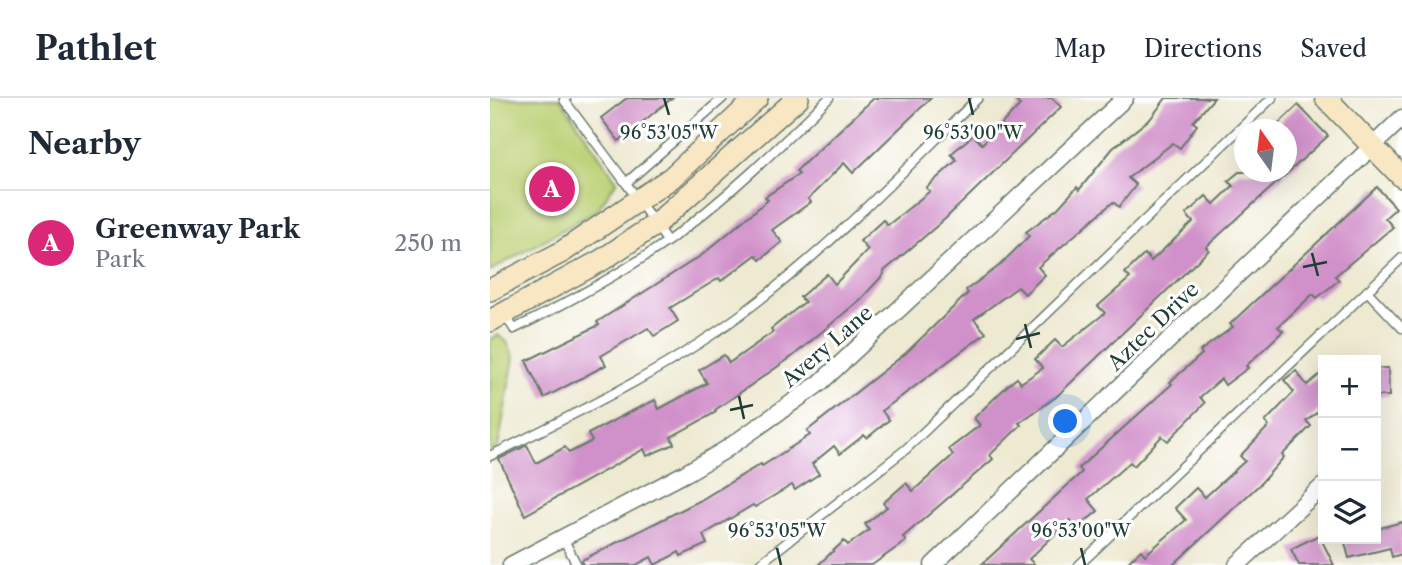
<!DOCTYPE html>
<html lang="en">
<head>
<meta charset="utf-8">
<style>
  body { margin:0; font-family:"Libre Caslon Text",serif; background:#f2f2f3; color:#1f2937 }
  .controls { position:absolute; right:21px; bottom:21px; display:grid; overflow:hidden; border-radius:0px; box-shadow:0 7px 28px #0002 }
  .controls button { width:63px; height:63px; display:grid; place-items:center; padding:0; border:0; border-bottom:2px solid #e0e1e3; background:#fff; color:#1f2937; font:35px sans-serif }
  .compass { position:absolute; left:744px; top:21px; width:63px; height:63px; border-radius:50%; background:#fff; box-shadow:0 7px 28px #0002; rotate:346deg }
  .you { position:absolute; left:576px; top:324px; width:24px; height:24px; margin:-18px; border:5px solid #fff; border-radius:50%; background:#1a73e8; box-shadow:0 0 0 10px #1a73e833 }
  .badge { display:grid; place-items:center; width:46px; height:46px; border-radius:50%; background:#db2777; color:#fff; font-size:23px; font-weight:700 }
  .pin { position:absolute; translate:-50% -50%; border:4px solid #fff; box-shadow:0 2px 7px #0006 }
  .list { margin:0; padding:0; list-style:none }
  h2 { display:flex; justify-content:space-between; align-items:center; height:91px; margin:0; padding:0 28px; font-size:30px }
  h2 small { font-size:23px; font-weight:400; color:#747a83 }
  .list li { display:grid; grid-template-columns:46px 1fr auto; gap:21px; align-items:center; box-sizing:border-box; height:105px; padding:0 28px; border-top:2px solid #e0e1e3 }
  .list b { display:block; font-size:26px; white-space:nowrap }
  .list p { margin:0; font-size:23px; white-space:nowrap; color:#747a83 }
  .list em { font-size:23px; font-style:normal; color:#747a83 }
  .icon { flex:none; width:38px; height:38px; fill:none; stroke:currentColor; stroke-width:2; stroke-linecap:round; stroke-linejoin:round }
  .map { position:relative; flex:none; width:912px; height:467px; overflow:hidden }
  header { display:flex; align-items:center; gap:42px; box-sizing:border-box; height:98px; padding:0 35px; background:#fff; border-bottom:2px solid #e0e1e3 }
  header strong { font-size:33px }
  nav { display:flex; gap:38px; margin-inline-start:auto; font-size:24px }
  main { display:flex }
  aside { flex:1; background:#fff }
  .map>svg:first-child { display:block }
  .green { fill:#bbd074; stroke:#6d8654; stroke-width:2 }
  .building { fill:#d090c9 }
  .lines { fill:none; stroke-linecap:round; stroke-linejoin:round }
  .lane-casing { stroke:#67796b; stroke-width:11 }
  .street-casing { stroke:#67796b; stroke-width:19 }
  .secondary-casing { stroke:#67796b; stroke-width:24 }
  .lane { stroke:#fff; stroke-width:8 }
  .street { stroke:#fff; stroke-width:16 }
  .secondary { stroke:#f9e7c3; stroke-width:21 }
  .ticks { fill:none; stroke:#1f3d34; stroke-width:2.5 }
  .labels { text-anchor:middle; dominant-baseline:central; stroke-width:6; stroke-linejoin:round; paint-order:stroke }
  .street-label { font-size:21px; fill:#1f3d34; stroke:#fff }
  .ticks-label { font-size:18px; text-anchor:middle; fill:#1f3d34; stroke:#fff; stroke-width:6; stroke-linejoin:round; paint-order:stroke }
</style>
</head>
<body>
<header>
<strong>Pathlet</strong>
<nav><a>Map</a><a>Directions</a><a>Saved</a></nav>
</header>
<main>
<aside>
<h2>Nearby<small></small></h2>
<ul class="list">
<li><span class="badge">A</span><div><b>Greenway Park</b><p>Park</p></div><em>250 m</em></li>
</ul>
</aside>
<div class="map">
<svg width="912" height="467" viewBox="0 0 912 467">
  <rect width="100%" height="100%" fill="#fff"/>
  <filter id="ink" filterUnits="userSpaceOnUse"><feTurbulence type="fractalNoise" baseFrequency=".0143" numOctaves="2"/><feDisplacementMap in="SourceGraphic" scale="14" xChannelSelector="R" yChannelSelector="G"/><feConvolveMatrix kernelMatrix="1 2 1 2 8 2 1 2 1" color-interpolation-filters="sRGB"/></filter>
  <filter id="wash" filterUnits="userSpaceOnUse"><feTurbulence type="fractalNoise" baseFrequency=".00686" numOctaves="4" result="noise"/><feDisplacementMap in="SourceGraphic" scale="28" xChannelSelector="R" yChannelSelector="G"/><feGaussianBlur stdDeviation="1.57" result="paint"/><feColorMatrix in="noise" values="0 0 0 0 0 0 0 0 0 0 0 0 0 0 0 0 0 1.4 0 .05"/><feComposite in="paint" operator="in"/></filter>
  <g filter="url(#wash)">
    <rect width="100%" height="100%" fill="#eee9d1"/>
    <g class="green">
      <polygon points="0,0 70,0 127,83 107,112 0,173"/>
      <polygon points="8,237 17,244 24,259 8,349 0,354 0,241"/>
    </g>
    <g id="blocks">
      <g class="building">
        <polygon points="137,0 182,0 129,43 111,20"/>
        <polygon points="384,0 441,0 363,75 354,65 318,101 321,104 282,132 292,144 270,162 266,157 231,183 229,180 180,210 188,223 164,238 158,230 111,258 116,267 54,300 36,263 109,227 107,224 212,157 278,102 275,99 309,76 306,73"/>
        <polygon points="522,0 562,0 571,9 455,121 393,174 394,176 371,201 303,258 225,312 226,314 181,339 184,346 157,358 154,351 35,417 9,361 37,347 46,365 75,349 79,355 102,343 98,336 138,315 165,302 169,311 217,285 209,272 234,257 239,265 283,234 281,231 315,204 310,199 337,176 345,186 378,152 370,143 393,122 398,127 440,93 436,90 467,62 461,56 483,37 492,46 530,7"/>
        <polygon points="676,0 724,0 703,24 707,27 690,50 683,45 638,80 646,87 629,109 623,104 548,169 555,177 535,196 528,189 484,221 496,235 392,313 399,322 377,340 374,337 350,356 344,348 322,366 329,376 305,392 302,387 265,409 263,407 213,437 217,446 191,458 189,454 165,467 161,459 146,467 93,467 92,462 209,403 271,366 272,368 320,337 317,333 416,255 478,195 476,192 509,168 539,138 536,134 568,110 587,89 589,92 623,50 661,20"/>
        <polygon points="808,7 838,38 716,149 719,152 566,299 529,325 531,327 500,357 503,361 413,439 416,443 382,467 328,467 354,443 358,447 379,432 375,426 397,409 393,405 416,385 423,393 463,357 459,351 490,327 484,320 518,287 527,280 531,285 553,270 545,261 565,242 572,249 615,215 608,208 640,180 635,175 655,156 661,163 703,124 696,116 716,98 724,106 743,88 738,83 749,74 796,74 796,32 782,32"/>
        <polygon points="887,89 906,110 895,120 903,129 845,178 849,182 827,200 823,196 788,229 793,233 756,268 758,270 735,287 731,281 710,299 715,305 678,343 672,338 644,368 640,364 598,401 608,413 587,430 580,422 539,461 545,467 491,467 592,374 589,370 682,286 680,284 712,256 710,253 743,229 740,226"/>
        <polygon points="886,270 898,270 899,298 886,298"/>
        <polygon points="806,273 817,287 833,274 833,310 816,323 821,328 792,357 794,359 769,387 683,467 635,467 651,452 655,457 696,422 685,410 706,390 715,399 755,363 750,358 779,328 775,324 804,294 794,282"/>
        <polygon points="912,424 912,456 902,459 900,450 859,460 854,441 886,441 886,431"/>
        <polygon points="829,437 844,467 809,467 801,451"/>
      </g>
    </g>
  </g>
  <g filter="url(#ink)">
    <use href="#blocks" fill-opacity="0" stroke="#67796b" stroke-width="2"/>
    <g class="lines">
      <defs>
        <g id="lane">
          <polyline points="76,0 74,2 136,85"/>
          <polyline points="177,143 136,85 233,0"/>
          <polyline points="877,193 912,230"/>
          <path d="M14 216 24 231C77 205 129 177 178 143 236 101 288 50 339 0"/>
          <path d="M0 358C89 314 183 269 262 208 343 146 416 71 488 0"/>
          <polyline points="73,440 87,467"/>
          <polyline points="268,467 416,351 782,0"/>
          <polyline points="589,467 912,160"/>
        </g>
        <g id="street">
          <polyline points="21,467 196,375 235,352 330,285 635,0"/>
          <polyline points="443,467 912,20"/>
          <polyline points="747,467 833,388"/>
        </g>
        <g id="secondary">
          <polyline points="836,0 912,79"/>
          <polyline points="0,192 72,154 181,80 267,0"/>
          <polyline points="0,223 112,162 166,126 308,0"/>
        </g>
      </defs>
      <use href="#lane" class="lane-casing"/>
      <use href="#street" class="street-casing"/>
      <use href="#secondary" class="secondary-casing"/>
      <use href="#lane" class="lane"/>
      <use href="#street" class="street"/>
      <use href="#secondary" class="secondary"/>
    </g>
  </g>
  <path class="ticks" d="M174 0 179 17M479 0 483 17M822 155 828 178M813 169 837 164M535 226 541 250M526 241 550 235M249 298 254 321M240 312 263 307M287 450 291 467M591 450 595 467"/>
  <g class="labels">
    <g class="street-label">
      <text transform="translate(663 228) rotate(-44)">Aztec Drive</text>
      <text transform="translate(337 248) rotate(-41)">Avery Lane</text>
    </g>
  </g>
  <g class="ticks-label">
    <text x="179" y="41">96°53'05"W</text>
    <text x="483" y="41">96°53'00"W</text>
    <text x="287" y="439">96°53'05"W</text>
    <text x="591" y="439">96°53'00"W</text>
  </g>
</svg>
<div class="controls">
<button>+</button>
<button>−</button>
<button><svg class="icon" aria-label="layers" viewBox="0 0 24 24"><path d="M12 4l9 5-9 5-9-5zM3 14l9 5 9-5"/></svg></button>
</div>
<svg class="compass" viewBox="-18 -18 36 36"><path d="M0-13l5 13h-10z" fill="#e53935"/><path d="M0 13l5-13h-10z" fill="#747a83"/></svg>
<div class="you"></div>
<div class="pin badge" style="left:62px;top:91px">A</div>
</div>
</main>
</body>
</html>
